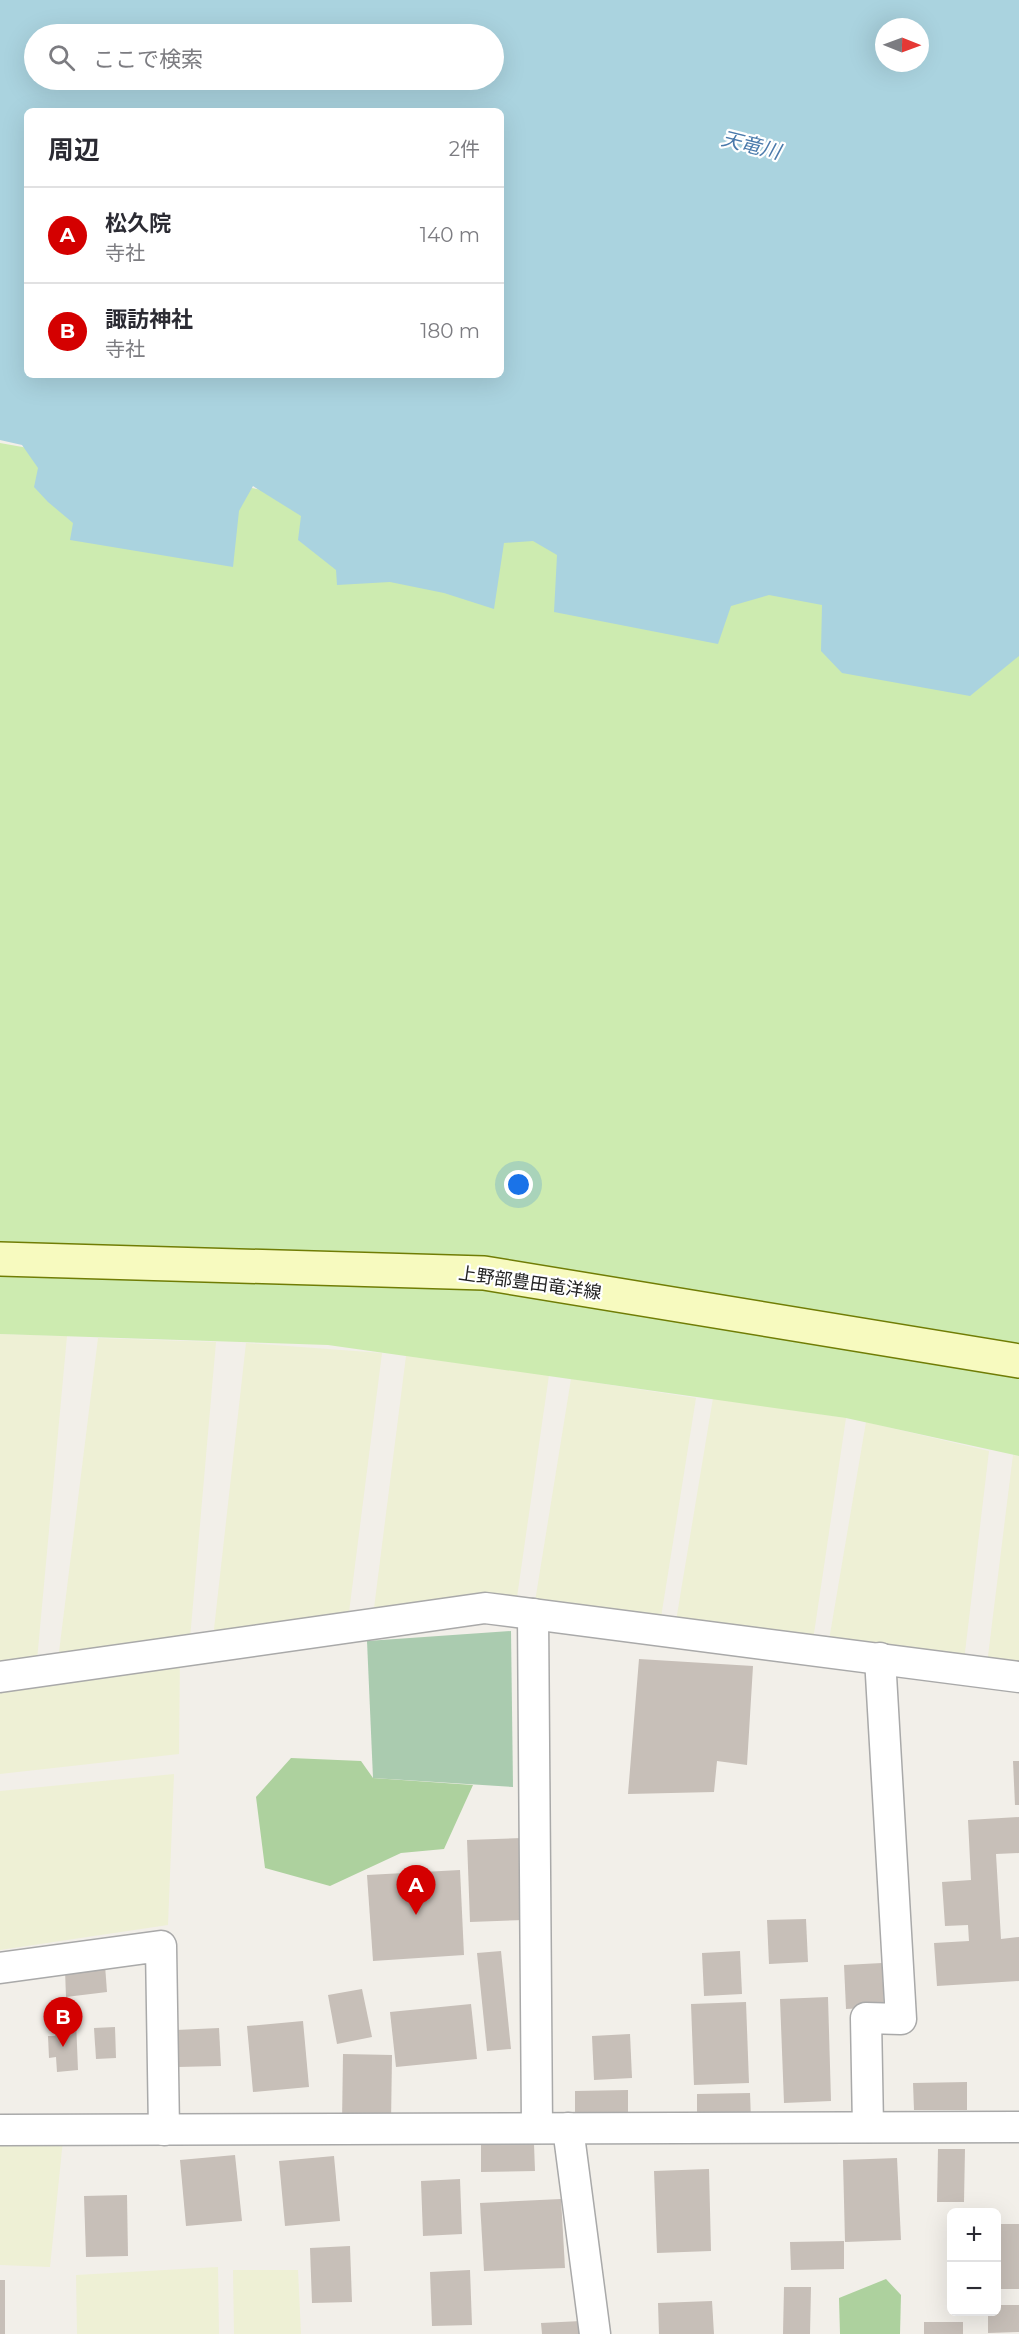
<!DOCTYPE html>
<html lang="ja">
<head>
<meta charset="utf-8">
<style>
  body { margin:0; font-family:Montserrat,"Noto Sans JP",sans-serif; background:#f7f7f7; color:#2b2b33 }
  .controls { position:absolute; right:18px; bottom:18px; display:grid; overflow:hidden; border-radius:9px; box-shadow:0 6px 24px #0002 }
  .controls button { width:54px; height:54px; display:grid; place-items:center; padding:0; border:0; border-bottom:2px solid #e1e1e2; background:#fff; color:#2b2b33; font:30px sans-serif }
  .compass { position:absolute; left:875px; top:18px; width:54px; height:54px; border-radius:50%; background:#fff; box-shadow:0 6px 24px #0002; rotate:91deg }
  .you { position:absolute; left:519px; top:1185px; width:21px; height:21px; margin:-15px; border:4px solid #fff; border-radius:50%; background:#1a73e8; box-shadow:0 0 0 9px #1a73e833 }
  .badge { display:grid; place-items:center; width:39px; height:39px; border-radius:50%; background:#d40000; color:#fff; font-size:20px; font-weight:700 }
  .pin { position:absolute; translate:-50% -50px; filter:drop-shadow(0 2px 3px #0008) }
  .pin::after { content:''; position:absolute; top:32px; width:21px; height:18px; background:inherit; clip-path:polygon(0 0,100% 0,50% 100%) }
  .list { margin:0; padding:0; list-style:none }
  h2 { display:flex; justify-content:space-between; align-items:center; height:78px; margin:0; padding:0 24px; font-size:26px }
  h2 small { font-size:20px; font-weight:400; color:#7c7c81 }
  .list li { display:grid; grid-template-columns:39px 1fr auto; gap:18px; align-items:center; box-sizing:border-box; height:96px; padding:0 24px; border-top:2px solid #e1e1e2 }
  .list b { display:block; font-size:22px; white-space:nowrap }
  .list p { margin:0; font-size:20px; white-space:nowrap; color:#7c7c81 }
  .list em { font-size:20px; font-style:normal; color:#7c7c81 }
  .icon { flex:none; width:33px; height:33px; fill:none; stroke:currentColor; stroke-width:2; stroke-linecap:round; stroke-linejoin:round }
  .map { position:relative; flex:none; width:1019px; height:2334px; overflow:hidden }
  .search { position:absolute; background:#fff; box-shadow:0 6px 24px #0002; left:24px; top:24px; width:480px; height:66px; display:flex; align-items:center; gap:15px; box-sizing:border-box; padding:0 21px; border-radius:33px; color:#7c7c81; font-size:22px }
  .panel { position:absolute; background:#fff; box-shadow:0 6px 24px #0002; left:24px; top:108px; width:480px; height:270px; border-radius:9px }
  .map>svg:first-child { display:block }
  .farmland { fill:#eef0d5 }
  .grass { fill:#cdebb0 }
  .forest { fill:#add19e }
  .cemetery { fill:#aacbaf }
  .water { fill:#aad3df; fill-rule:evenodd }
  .building { fill:#c7bfb8 }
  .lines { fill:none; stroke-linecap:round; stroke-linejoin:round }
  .street-casing { stroke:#a9a9a9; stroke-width:33 }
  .secondary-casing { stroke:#707d05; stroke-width:36 }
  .street { stroke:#fff; stroke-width:30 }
  .secondary { stroke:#f7fabf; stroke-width:33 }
  .labels { text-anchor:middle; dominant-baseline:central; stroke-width:4.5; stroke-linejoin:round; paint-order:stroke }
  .street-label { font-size:18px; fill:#222; stroke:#fff }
  .water-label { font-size:20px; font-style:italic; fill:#4a7aab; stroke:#fff }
</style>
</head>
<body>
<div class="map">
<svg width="1019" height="2334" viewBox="0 0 1019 2334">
  <rect width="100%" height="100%" fill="#f2efe9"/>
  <g class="farmland">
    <polygon points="0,1334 67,1336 36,1671 57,1668 98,1338 216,1342 189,1650 180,1652 179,1754 0,1774"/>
    <polygon points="246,1343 382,1353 347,1628 212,1647"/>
    <polygon points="406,1356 549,1375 515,1611 372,1624"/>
    <polygon points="571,1379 696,1398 659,1630 533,1614"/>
    <polygon points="713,1398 846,1418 812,1647 674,1633"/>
    <polygon points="866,1422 989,1451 963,1669 827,1652"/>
    <polygon points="1013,1455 1019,1456 1019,1677 986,1672"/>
    <polygon points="174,1774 168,1925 0,1950 0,1791"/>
    <polygon points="64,2130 50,2267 0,2265 0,2134"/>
    <polygon points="218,2267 219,2334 77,2334 76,2275"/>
    <polygon points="298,2270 301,2334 234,2334 233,2270"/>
  </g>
  <polygon class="grass" points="0,443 884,601 1019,634 1019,1456 846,1418 328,1345 0,1334"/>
  <g class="forest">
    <polygon points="291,1758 361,1761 373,1778 473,1785 444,1849 401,1853 330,1886 265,1868 256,1797"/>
    <polygon points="886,2279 901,2295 900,2334 840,2334 839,2298"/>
  </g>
  <polygon class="cemetery" points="511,1631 513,1787 373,1778 367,1641"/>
  <path class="water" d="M0 0H1019V656L970 696 842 673 821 651 822 605 769 595 731 606 718 644 554 612 557 555 533 541 504 543 494 609 444 593 390 582 337 585 336 570 298 540 301 516 253 486 239 511 233 567 70 540 73 523 48 502 34 487 38 468 22 445 0 440ZM884 27H920V63H884ZM34 34H494V80H34ZM27 111H501V375H27Z"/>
  <g class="building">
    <polygon points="639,1659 753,1666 747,1765 717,1761 714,1792 628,1794"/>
    <polygon points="1013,1761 1019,1761 1019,1805 1015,1805"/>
    <polygon points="1019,1817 1019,1853 996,1854 1001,1939 1019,1937 1019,1981 937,1986 934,1943 969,1941 968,1925 945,1926 942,1882 971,1880 968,1820"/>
    <polygon points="522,1838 525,1920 470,1922 467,1840"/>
    <polygon points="460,1870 464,1955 373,1961 367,1875"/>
    <polygon points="806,1919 808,1962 769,1964 767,1920"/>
    <polygon points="501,1951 511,2049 487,2051 477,1953"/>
    <polygon points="740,1951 742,1994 704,1996 702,1953"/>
    <polygon points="882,1963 884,2007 846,2009 844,1965"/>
    <polygon points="105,1965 107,1992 66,1997 65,1970"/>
    <polygon points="362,1989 372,2037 337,2044 328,1995"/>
    <polygon points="828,1997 831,2101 784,2103 780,1999"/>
    <polygon points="746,2002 749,2083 694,2085 691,2004"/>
    <polygon points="471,2004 477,2059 396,2067 390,2012"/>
    <polygon points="76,2020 78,2070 57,2072 56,2057 49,2058 48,2036 55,2036 54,2021"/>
    <polygon points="303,2021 309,2087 253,2092 247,2026"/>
    <polygon points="115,2027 116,2058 96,2059 94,2028"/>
    <polygon points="219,2028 221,2066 178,2067 176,2030"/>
    <polygon points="630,2034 632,2078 594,2080 592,2036"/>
    <polygon points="343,2054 392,2055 391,2123 342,2123"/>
    <polygon points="967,2082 967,2110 914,2110 913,2083"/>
    <polygon points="628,2090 628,2117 575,2118 575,2091"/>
    <polygon points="750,2093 751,2120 697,2121 697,2094"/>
    <polygon points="534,2144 535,2171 481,2172 481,2145"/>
    <polygon points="938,2149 965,2149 964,2202 937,2202"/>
    <polygon points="235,2155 242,2221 186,2226 180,2160"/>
    <polygon points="334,2156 340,2221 285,2226 279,2161"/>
    <polygon points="897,2158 901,2240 845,2242 843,2160"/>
    <polygon points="709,2169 711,2251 657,2253 654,2171"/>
    <polygon points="460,2179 462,2234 423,2236 421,2181"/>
    <polygon points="127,2195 128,2256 86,2257 84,2196"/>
    <polygon points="561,2199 565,2268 484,2271 480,2203"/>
    <rect x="996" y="2224" width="23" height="65"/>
    <polygon points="844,2241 844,2269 791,2270 790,2242"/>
    <polygon points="350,2246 352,2302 312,2303 310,2248"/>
    <polygon points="470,2270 472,2325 432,2326 430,2272"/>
    <rect x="0" y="2280" width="5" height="54"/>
    <polygon points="784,2287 811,2287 810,2334 783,2334"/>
    <polygon points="712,2301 714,2334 659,2334 658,2303"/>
    <polygon points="996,2305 1019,2305 1019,2332 988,2333 988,2312 996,2312"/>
    <polygon points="581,2321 581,2334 542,2334 541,2323"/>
    <rect x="924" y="2322" width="39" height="12"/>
  </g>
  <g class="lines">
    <defs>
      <g id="street">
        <polyline points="533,1614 537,2128"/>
        <polyline points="0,1677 485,1608 1019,1677"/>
        <polyline points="0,1968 161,1946 164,2130"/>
        <polyline points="868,2127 866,2018 901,2019 880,1658"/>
        <polyline points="568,2128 595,2334"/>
        <polyline points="0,2130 1019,2127"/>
      </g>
      <polyline id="secondary" points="0,1259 484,1273 1019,1361"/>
    </defs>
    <use href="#street" class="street-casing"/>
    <use href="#secondary" class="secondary-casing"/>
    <use href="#street" class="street"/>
    <use href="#secondary" class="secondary"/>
  </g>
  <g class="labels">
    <g class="street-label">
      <text transform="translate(530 1283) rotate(8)">上野部豊田竜洋線</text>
    </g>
    <g class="water-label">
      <text transform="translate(751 145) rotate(14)">天竜川</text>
    </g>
  </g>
</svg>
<div class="controls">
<button>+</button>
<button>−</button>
</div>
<svg class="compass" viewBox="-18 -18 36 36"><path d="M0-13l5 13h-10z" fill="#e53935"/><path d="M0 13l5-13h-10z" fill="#7c7c81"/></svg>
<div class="you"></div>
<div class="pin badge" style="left:416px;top:1915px">A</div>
<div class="pin badge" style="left:63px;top:2047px">B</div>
<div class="search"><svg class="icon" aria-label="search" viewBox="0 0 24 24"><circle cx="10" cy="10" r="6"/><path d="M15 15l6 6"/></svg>ここで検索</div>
<section class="panel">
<h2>周辺<small>2件</small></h2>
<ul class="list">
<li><span class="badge">A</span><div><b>松久院</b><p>寺社</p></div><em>140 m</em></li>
<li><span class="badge">B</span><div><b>諏訪神社</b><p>寺社</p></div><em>180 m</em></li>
</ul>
</section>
</div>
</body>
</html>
